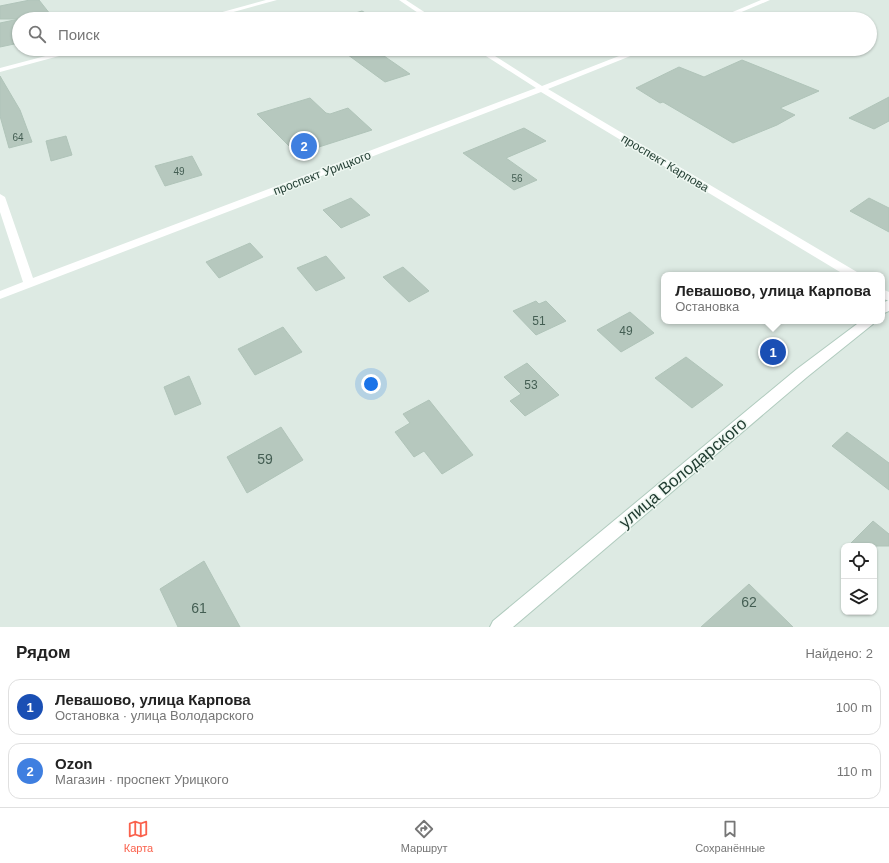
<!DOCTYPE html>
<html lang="ru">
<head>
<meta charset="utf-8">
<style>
  body { margin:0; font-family:Helvetica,sans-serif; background:#f2f2f2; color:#222 }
  .controls { position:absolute; right:12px; bottom:12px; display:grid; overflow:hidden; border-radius:8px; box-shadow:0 1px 3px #0004 }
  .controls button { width:36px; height:36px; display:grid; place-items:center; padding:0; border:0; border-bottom:1px solid #e0e0e0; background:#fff; color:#222; font:20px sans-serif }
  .you { position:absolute; left:371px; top:384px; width:14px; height:14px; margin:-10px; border:3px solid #fff; border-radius:50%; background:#1a73e8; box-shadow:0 0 0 6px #1a73e833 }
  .badge { display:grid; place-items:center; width:26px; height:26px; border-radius:50%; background:#fa614c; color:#fff; font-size:13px; font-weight:700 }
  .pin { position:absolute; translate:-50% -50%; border:2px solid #fff; box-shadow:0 1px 4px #0006 }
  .popup { position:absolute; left:661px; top:272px; width:224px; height:52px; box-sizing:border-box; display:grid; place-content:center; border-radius:8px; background:#fff; filter:drop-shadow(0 1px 3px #0005); font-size:13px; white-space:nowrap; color:#767676 }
  .popup b { font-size:15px; color:#222 }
  .popup::after { content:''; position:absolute; left:50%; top:100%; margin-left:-8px; border:8px solid transparent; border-top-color:#fff }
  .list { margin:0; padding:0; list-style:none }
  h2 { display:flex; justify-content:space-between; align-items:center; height:52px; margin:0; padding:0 16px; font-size:17px }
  h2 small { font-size:13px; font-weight:400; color:#767676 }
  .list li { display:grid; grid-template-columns:26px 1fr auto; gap:12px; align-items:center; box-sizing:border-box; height:56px; margin:0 8px 8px; padding:0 8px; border:1px solid #e0e0e0; border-radius:12px }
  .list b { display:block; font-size:15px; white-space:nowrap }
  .list p { margin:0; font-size:13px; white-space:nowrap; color:#767676 }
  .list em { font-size:13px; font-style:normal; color:#767676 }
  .icon { flex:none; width:22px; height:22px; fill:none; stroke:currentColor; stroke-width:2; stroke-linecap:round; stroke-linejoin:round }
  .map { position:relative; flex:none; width:889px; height:627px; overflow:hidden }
  .search { position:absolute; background:#fff; box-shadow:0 1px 3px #0004; left:12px; right:12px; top:12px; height:44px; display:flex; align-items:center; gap:10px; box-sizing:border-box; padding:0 14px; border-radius:22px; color:#767676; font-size:15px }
  .sheet { height:180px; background:#fff }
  nav { display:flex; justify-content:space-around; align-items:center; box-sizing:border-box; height:56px; border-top:1px solid #e0e0e0; background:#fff; font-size:11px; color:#767676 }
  nav a { display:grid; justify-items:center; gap:2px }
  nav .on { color:#fa614c }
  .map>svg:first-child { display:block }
  .building { fill:#b6c8be; stroke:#b0c4b9 }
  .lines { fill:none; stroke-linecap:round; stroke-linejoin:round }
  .secondary-casing { stroke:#b0cbbe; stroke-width:2 }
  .street { fill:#fff; fill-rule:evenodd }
  .secondary { fill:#fff; fill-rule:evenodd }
  .labels { text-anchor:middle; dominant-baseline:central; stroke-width:3; stroke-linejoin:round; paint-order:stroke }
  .far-number-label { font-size:10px; fill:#445e53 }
  .far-street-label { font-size:12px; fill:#1e3a2f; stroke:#eef7f1 }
  .number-label { font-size:12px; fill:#445e53 }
  .near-number-label { font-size:14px; fill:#445e53 }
  .near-street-label { font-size:17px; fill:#1e3a2f; stroke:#eef7f1 }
</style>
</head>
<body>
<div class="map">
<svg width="889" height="627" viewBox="0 0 889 627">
  <rect width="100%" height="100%" fill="#ddeae3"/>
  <g class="building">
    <polygon points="30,0 39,0 54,19 0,19 0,6"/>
    <polygon points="362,11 376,19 336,19"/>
    <polygon points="19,19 19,43 0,47 0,23"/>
    <polygon points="340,49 374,49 410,74 385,82"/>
    <polygon points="742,60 819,91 780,108 795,115 777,125 733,143 663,102 660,103 636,88 679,67 704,77"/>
    <polygon points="0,76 20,110 32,142 9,148 0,116"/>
    <polygon points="889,97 889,121 874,129 849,118"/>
    <polygon points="310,98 326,113 330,114 348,108 372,130 297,154 257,114"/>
    <polygon points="524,128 546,141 506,158 537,180 514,190 463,153"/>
    <polygon points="66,136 72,155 51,161 46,141"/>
    <polygon points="192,156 202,175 165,186 155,166"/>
    <polygon points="351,198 370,215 341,228 323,210"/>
    <polygon points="869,198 889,208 889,232 850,211"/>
    <polygon points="250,243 263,257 219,278 206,262"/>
    <polygon points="326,256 345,278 316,291 297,268"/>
    <polygon points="403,267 429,291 409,302 383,277"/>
    <polygon points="536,301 539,304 546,301 566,321 536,335 513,311"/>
    <polygon points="630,312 654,333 621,352 597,330"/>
    <polygon points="283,327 302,352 255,375 238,349"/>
    <polygon points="686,357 723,385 692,408 655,378"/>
    <polygon points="527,363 559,395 525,416 510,401 521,394 504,377"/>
    <polygon points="189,376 201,404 175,415 164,387"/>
    <polygon points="429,400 473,455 442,474 424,451 414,457 395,432 410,423 403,414"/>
    <polygon points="281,427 303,460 247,493 227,457"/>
    <polygon points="847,432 889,463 889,490 832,446"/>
    <polygon points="873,521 889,534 889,546 848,546"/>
    <polygon points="204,561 240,627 178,627 160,589"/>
    <polygon points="749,584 793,627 701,627"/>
  </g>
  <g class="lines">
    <defs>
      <g id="secondary">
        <polygon points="889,300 889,311 882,314 882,303"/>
        <polygon points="861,321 875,321 873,324 807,377 513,627 490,627 493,621 797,369"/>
      </g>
    </defs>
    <use href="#secondary" class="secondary-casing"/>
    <g class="street">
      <polygon points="266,0 277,0 208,19 197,19"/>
      <polygon points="399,0 406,0 435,19 427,19"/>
      <polygon points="761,0 770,0 725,19 716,19"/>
      <polygon points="72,49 85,49 0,72 0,68"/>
      <polygon points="475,49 484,49 542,86 637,49 648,49 548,89 857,272 859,275 845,275 541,92 0,299 0,291 23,282 0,212 0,194 5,197 33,278 536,88"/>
      <polygon points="882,289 889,292 889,301 882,298"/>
    </g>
    <use href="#secondary" class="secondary"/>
  </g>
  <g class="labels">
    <g class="far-number-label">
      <text x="18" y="137">64</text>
      <text x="179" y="171">49</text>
      <text x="517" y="178">56</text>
    </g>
    <g class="far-street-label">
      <text transform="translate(665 163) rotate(31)">проспект Карпова</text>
      <text transform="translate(322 173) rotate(-21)">проспект Урицкого</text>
    </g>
    <g class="number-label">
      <text x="539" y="321">51</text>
      <text x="626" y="331">49</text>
      <text x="531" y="385">53</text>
    </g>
    <g class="near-number-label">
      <text x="265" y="459">59</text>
      <text x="749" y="602">62</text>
      <text x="199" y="608">61</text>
    </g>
    <g class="near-street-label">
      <text transform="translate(683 473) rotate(-40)">улица Володарского</text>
    </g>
  </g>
</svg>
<div class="controls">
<button><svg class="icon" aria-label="locate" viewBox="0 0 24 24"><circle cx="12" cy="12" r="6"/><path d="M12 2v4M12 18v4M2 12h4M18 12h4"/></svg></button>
<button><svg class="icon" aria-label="layers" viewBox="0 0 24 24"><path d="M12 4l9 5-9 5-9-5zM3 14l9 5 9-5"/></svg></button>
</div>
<div class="you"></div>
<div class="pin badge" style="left:773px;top:352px;background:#1a4fb4">1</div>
<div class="popup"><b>Левашово, улица Карпова</b>Остановка</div>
<div class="pin badge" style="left:304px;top:146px;background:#3f7fe0">2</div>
<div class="search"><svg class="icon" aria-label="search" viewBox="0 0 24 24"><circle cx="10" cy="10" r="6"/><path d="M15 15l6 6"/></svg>Поиск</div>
</div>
<section class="sheet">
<h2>Рядом<small>Найдено: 2</small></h2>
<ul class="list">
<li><span class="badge" style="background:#1a4fb4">1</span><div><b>Левашово, улица Карпова</b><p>Остановка · улица Володарского</p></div><em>100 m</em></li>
<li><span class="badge" style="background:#3f7fe0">2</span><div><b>Ozon</b><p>Магазин · проспект Урицкого</p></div><em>110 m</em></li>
</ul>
</section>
<nav>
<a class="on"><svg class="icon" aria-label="map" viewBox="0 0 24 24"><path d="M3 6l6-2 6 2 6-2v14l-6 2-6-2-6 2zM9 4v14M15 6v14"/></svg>Карта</a>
<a><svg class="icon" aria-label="directions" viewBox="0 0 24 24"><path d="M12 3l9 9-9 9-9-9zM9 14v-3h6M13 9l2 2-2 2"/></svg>Маршрут</a>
<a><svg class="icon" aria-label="saved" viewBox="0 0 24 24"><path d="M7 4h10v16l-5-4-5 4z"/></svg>Сохранённые</a>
</nav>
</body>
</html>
